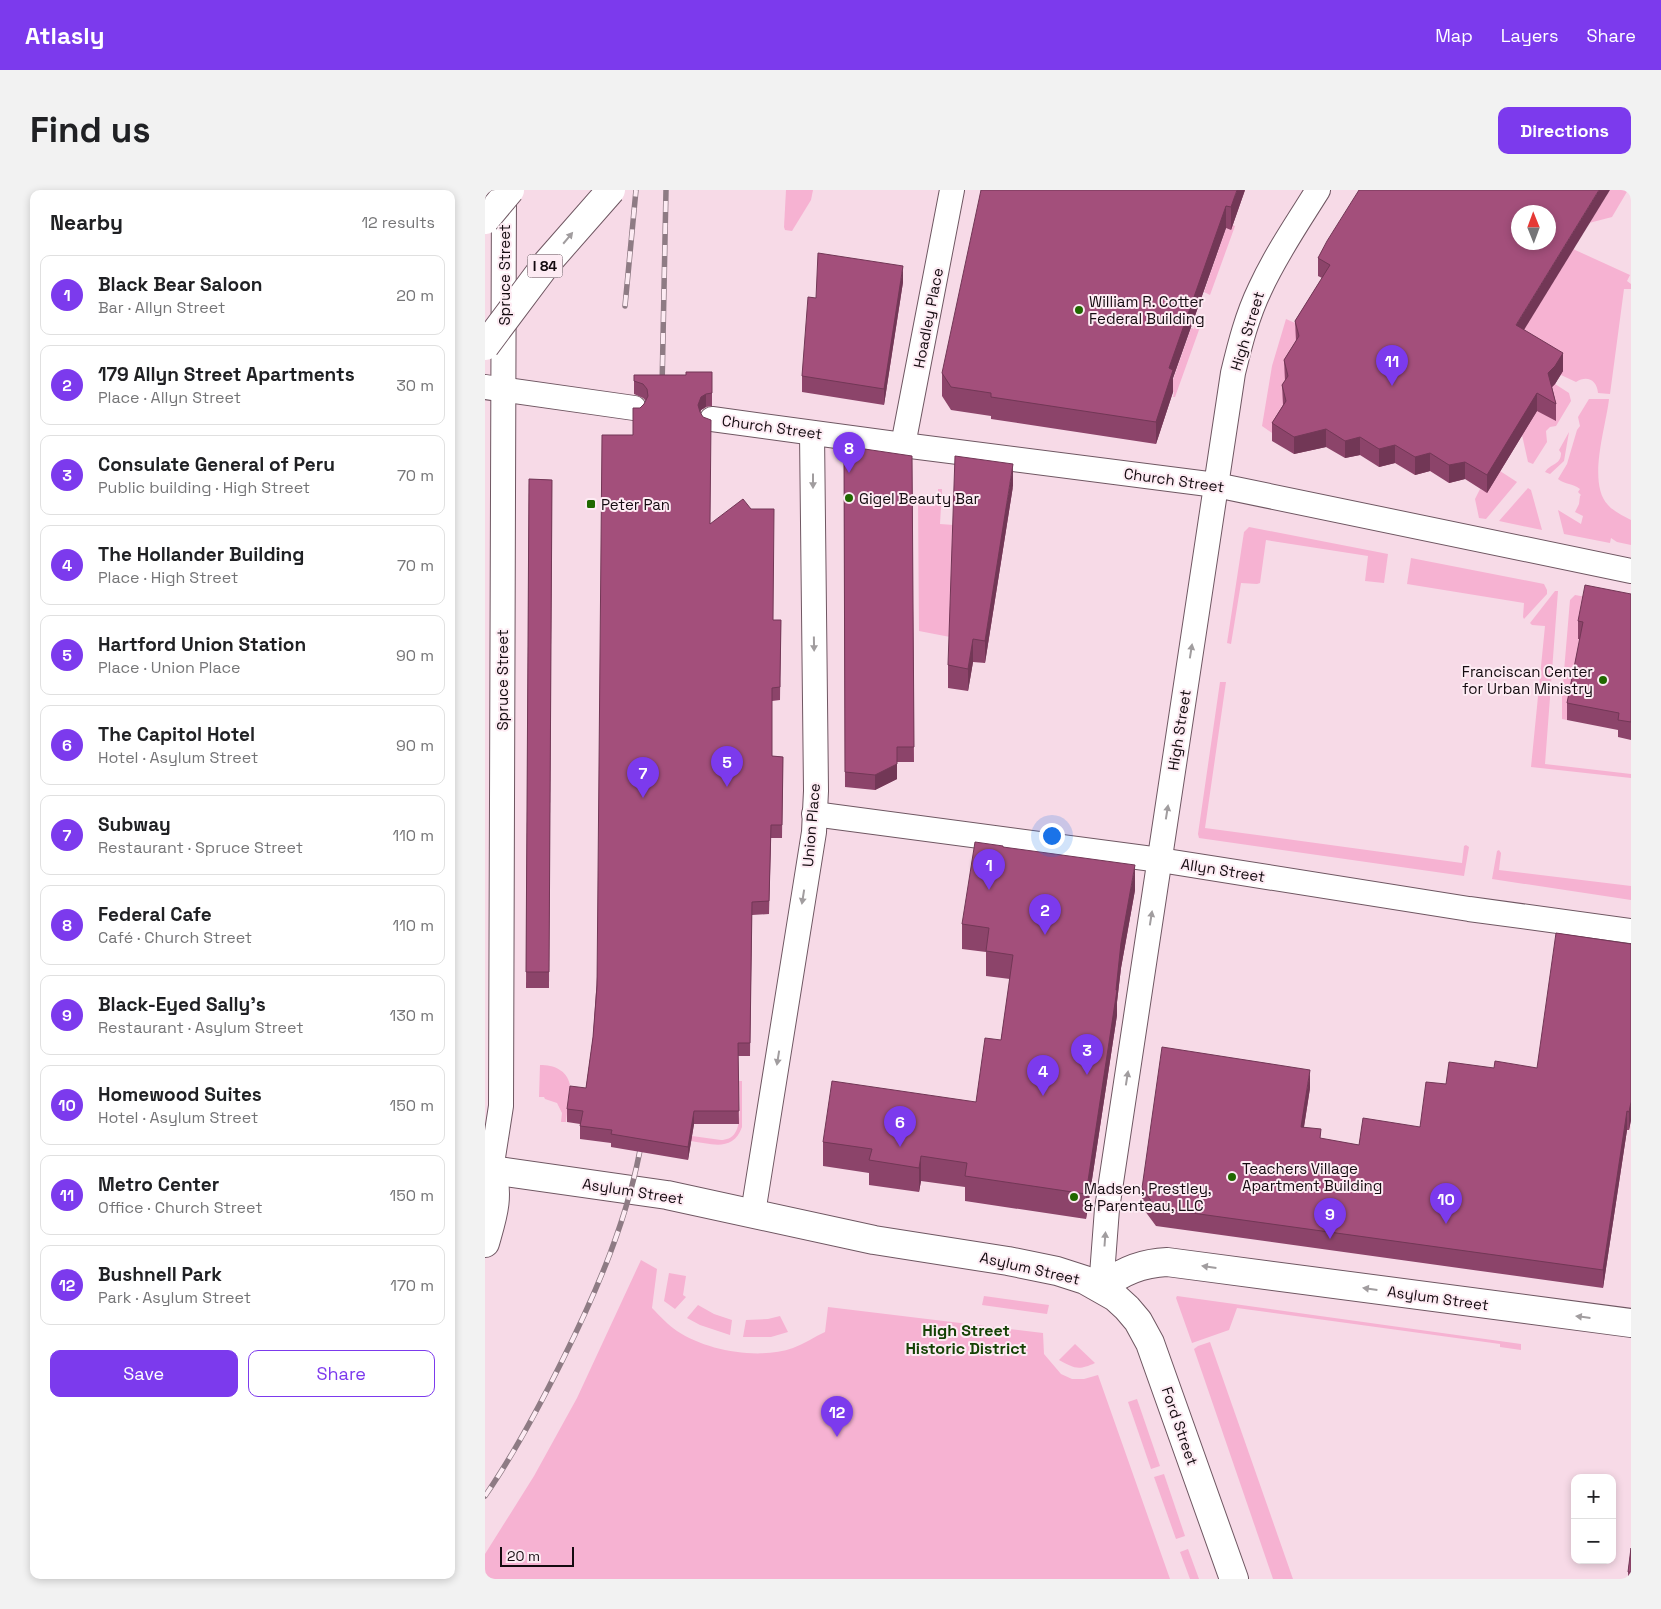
<!DOCTYPE html>
<html lang="en">
<head>
<meta charset="utf-8">
<style>
  body { margin:0; font-family:"Space Grotesk",sans-serif; background:#f2f2f2; color:#202124 }
  .controls { position:absolute; right:15px; bottom:15px; display:grid; overflow:hidden; border-radius:10px; box-shadow:0 2px 8px #0003 }
  .controls button { width:45px; height:45px; display:grid; place-items:center; padding:0; border:0; border-bottom:1px solid #e0e0e0; background:#fff; color:#202124; font:25px sans-serif }
  .compass { position:absolute; left:1026px; top:15px; width:45px; height:45px; border-radius:50%; background:#fff; box-shadow:0 2px 8px #0003; rotate:359deg }
  .scale { position:absolute; left:15px; bottom:12px; width:74px; box-sizing:border-box; padding-left:5px; border:2px solid #140b10; border-top:0; font-size:14px; line-height:18px; white-space:nowrap; color:#140b10; -webkit-text-stroke:4px #fdebf3; paint-order:stroke }
  .you { position:absolute; left:566px; top:645px; width:18px; height:18px; margin:-12px; border:4px solid #fff; border-radius:50%; background:#1a73e8; box-shadow:0 0 0 8px #1a73e833 }
  .badge { display:grid; place-items:center; width:32px; height:32px; border-radius:50%; background:#7c3aed; color:#fff; font-size:16px; font-weight:700 }
  .pin { position:absolute; translate:-50% -41px; filter:drop-shadow(0 1px 2px #0008) }
  .pin::after { content:''; position:absolute; top:26px; width:18px; height:15px; background:inherit; clip-path:polygon(0 0,100% 0,50% 100%) }
  .list { margin:0; padding:0; list-style:none }
  h2 { display:flex; justify-content:space-between; align-items:center; height:65px; margin:0; padding:0 20px; font-size:21px }
  h2 small { font-size:16px; font-weight:400; color:#757577 }
  .list li { display:grid; grid-template-columns:32px 1fr auto; gap:15px; align-items:center; box-sizing:border-box; height:80px; margin:0 10px 10px; padding:0 10px; border:1px solid #e0e0e0; border-radius:10px }
  .list b { display:block; font-size:19px; white-space:nowrap }
  .list p { margin:0; font-size:16px; white-space:nowrap; color:#757577 }
  .list em { font-size:16px; font-style:normal; color:#757577 }
  .actions { display:flex; gap:10px; padding:15px 20px }
  .actions a { flex:1; padding:11px 0; border:1px solid #7c3aed; border-radius:10px; text-align:center; font-size:18px; color:#7c3aed }
  .actions .main { background:#7c3aed; color:#fff }
  .map { position:relative; flex:none; width:1146px; height:1389px; overflow:hidden; border-radius:10px }
  header { display:flex; align-items:center; gap:30px; box-sizing:border-box; height:70px; padding:0 25px; background:#7c3aed; color:#fff }
  header strong { font-size:24px }
  nav { display:flex; gap:28px; margin-inline-start:auto; font-size:18px }
  .intro { display:flex; align-items:center; justify-content:space-between; box-sizing:border-box; height:120px; padding:0 30px }
  h1 { margin:0; font-size:35px }
  .button { padding:12px 22px; border-radius:10px; background:#7c3aed; color:#fff; font-size:18px; font-weight:700 }
  main { display:flex; gap:30px; padding:0 30px }
  aside { flex:1; background:#fff; border-radius:10px; box-shadow:0 2px 8px #0003 }
  .map>svg:first-child { display:block }
  .green { fill:#f6b2d2 }
  .lines { fill:none; stroke-linecap:round; stroke-linejoin:round }
  .minor-casing { stroke:#6f5762; stroke-width:26 }
  .major-casing { stroke:#6f5762; stroke-width:30 }
  .highway-casing { stroke:#6f5762; stroke-width:30 }
  .minor { stroke:#fff; stroke-width:24 }
  .major { stroke:#fff; stroke-width:28 }
  .highway { stroke:#fff; stroke-width:28 }
  .rail-casing { stroke:#8e7b84; stroke-width:5.5 }
  .rail { stroke:#fdebf3; stroke-width:4; stroke-dasharray:11; stroke-linecap:butt }
  .highway-bridge-casing { stroke:#6f5762; stroke-width:30; stroke-linecap:butt }
  .highway-bridge { stroke:#fff; stroke-width:28 }
  .wall { fill:#8c446a }
  .shaded-wall { fill:#723756 }
  .building { fill:#a34f7b; stroke:#723756; fill-rule:evenodd }
  .oneway { fill:#a19d9f }
  .poi-dot { fill:#206800; stroke:#fdebf3; stroke-width:2 }
  .labels { text-anchor:middle; dominant-baseline:central; stroke-width:4; stroke-linejoin:round; paint-order:stroke }
  .shield { fill:#fdebf3; stroke:#5a4e54; stroke-width:1 }
  .shield-label { font-size:14px; font-weight:bold; fill:#140b10 }
  .street-label { font-size:15px; fill:#140b10; stroke:#fdebf3 }
  .poi-label { font-size:15px; fill:#140b10; stroke:#fdebf3; text-anchor:start }
  .neighbourhood-label { font-size:16px; font-weight:bold; fill:#154205; stroke:#fdebf3 }
</style>
</head>
<body>
<header>
<strong>Atlasly</strong>
<nav><a>Map</a><a>Layers</a><a>Share</a></nav>
</header>
<div class="intro"><h1>Find us</h1><a class="button">Directions</a></div>
<main>
<aside>
<h2>Nearby<small>12 results</small></h2>
<ul class="list">
<li><span class="badge">1</span><div><b>Black Bear Saloon</b><p>Bar · Allyn Street</p></div><em>20 m</em></li>
<li><span class="badge">2</span><div><b>179 Allyn Street Apartments</b><p>Place · Allyn Street</p></div><em>30 m</em></li>
<li><span class="badge">3</span><div><b>Consulate General of Peru</b><p>Public building · High Street</p></div><em>70 m</em></li>
<li><span class="badge">4</span><div><b>The Hollander Building</b><p>Place · High Street</p></div><em>70 m</em></li>
<li><span class="badge">5</span><div><b>Hartford Union Station</b><p>Place · Union Place</p></div><em>90 m</em></li>
<li><span class="badge">6</span><div><b>The Capitol Hotel</b><p>Hotel · Asylum Street</p></div><em>90 m</em></li>
<li><span class="badge">7</span><div><b>Subway</b><p>Restaurant · Spruce Street</p></div><em>110 m</em></li>
<li><span class="badge">8</span><div><b>Federal Cafe</b><p>Café · Church Street</p></div><em>110 m</em></li>
<li><span class="badge">9</span><div><b>Black-Eyed Sally's</b><p>Restaurant · Asylum Street</p></div><em>130 m</em></li>
<li><span class="badge">10</span><div><b>Homewood Suites</b><p>Hotel · Asylum Street</p></div><em>150 m</em></li>
<li><span class="badge">11</span><div><b>Metro Center</b><p>Office · Church Street</p></div><em>150 m</em></li>
<li><span class="badge">12</span><div><b>Bushnell Park</b><p>Park · Asylum Street</p></div><em>170 m</em></li>
</ul>
<div class="actions"><a class="main">Save</a><a>Share</a></div>
</aside>
<div class="map">
<svg width="1146" height="1389" viewBox="0 0 1146 1389">
  <rect width="100%" height="100%" fill="#f7dae7"/>
  <g class="green">
    <polygon points="301,0 328,0 326,10 307,41 300,40 299,37"/>
    <polygon points="1125,0 1143,0 1127,27 1104,33"/>
    <polygon points="747,35 750,36 725,105 719,102 741,38 745,39"/>
    <path d="M1088 59 1145 85 1142 91 1146 94V99H1139L1125 204 1113 203C1112 190 1102 185 1091 192L1076 185V180L1017 174Z"/>
    <polygon points="801,129 810,133 814,164 803,204 801,229 790,245 777,236 787,176"/>
    <polygon points="710,136 715,137 690,207 688,207 689,202 684,201 706,138 709,139"/>
    <polygon points="1070,194 1084,203 1086,211 1071,236 1065,237 1061,241 1062,252 1048,274 1043,272 1037,245 1050,223 1053,197"/>
    <path d="M1104 209H1124C1121 237 1102 293 1123 315 1129 322 1139 326 1146 330V355L1132 352 1126 348 1125 353 1079 344 1073 320 1096 334 1098 326 1090 322 1094 314 1095 306 1096 305 1093 302 1095 299C1087 293 1081 295 1073 289L1082 274 1092 240 1095 236 1093 227Z"/>
    <path d="M1084 242 1079 271 1065 284 1060 282C1066 273 1076 275 1076 263L1074 260Z"/>
    <polygon points="1015,281 1032,292 1001,329 994,328 990,309 995,299 999,301 1003,300"/>
    <polygon points="1043,298 1046,300 1057,340 1014,331"/>
    <polygon points="453,299 457,299 455,334 469,335 465,447 434,441 433,307 436,305 453,306"/>
    <polygon points="764,337 903,364 899,393 880,391 883,366 781,350 775,393 772,394 756,393 746,454 742,453 759,342"/>
    <polygon points="926,368 1059,394 1062,400 1062,404 1039,429 1038,427 1039,413 922,394"/>
    <polygon points="1070,401 1073,401 1060,574 1146,584 1146,588 1046,577 1060,436 1047,435 1045,433"/>
    <polygon points="1090,405 1146,415 1098,450 1082,530 1077,529 1077,505 1085,410"/>
    <polygon points="735,492 741,492 720,638 977,673 979,656 981,655 984,657 979,686 714,648 713,644"/>
    <polygon points="1014,660 1016,663 1014,680 1146,696 1146,710 1007,689 1012,661"/>
    <path d="M55 875C69 875 82 880 85 895L81 932H76L77 923 72 913 60 909 59 907H54Z"/>
    <path d="M254 891H257V937C248 962 227 954 206 951L207 946 236 950C241 950 247 948 250 943 257 934 254 905 254 891Z"/>
    <path d="M156 1070 172 1079 167 1118C175 1126 183 1135 192 1141 222 1161 274 1170 308 1158 319 1154 329 1147 340 1142L343 1117 558 1143 559 1164 576 1184 587 1189H599L613 1185 685 1389H0V1364L49 1286 92 1208Z"/>
    <polygon points="184,1083 201,1086 198,1105 201,1107 190,1119 179,1111"/>
    <polygon points="499,1106 564,1115 562,1124 497,1115"/>
    <polygon points="692,1106 1036,1154 1036,1160 1015,1157 1015,1154 752,1118 744,1140 707,1153 691,1108"/>
    <polygon points="213,1115 229,1124 247,1130 245,1145 215,1135 202,1128"/>
    <polygon points="295,1126 303,1142 286,1147 258,1147 261,1130 283,1129"/>
    <polygon points="725,1152 808,1389 788,1389 709,1159 713,1156"/>
    <path d="M590 1154 610 1173C593 1181 589 1178 574 1170Z"/>
    <polygon points="652,1209 675,1276 666,1279 643,1212"/>
    <polygon points="679,1284 700,1346 691,1349 669,1287"/>
    <polygon points="703,1359 714,1389 705,1389 695,1362"/>
  </g>
  <g class="lines">
    <defs>
      <g id="minor">
        <polyline points="0,197 149,218"/>
        <polyline points="227,229 418,255 731,295 1146,381"/>
        <polyline points="418,255 467,0"/>
        <polyline points="329,624 675,670 984,719 1146,741"/>
        <polyline points="6,980 16,916 19,0"/>
        <polyline points="268,1023 329,642 331,601 327,243"/>
        <path d="M616 1098 622 1019 748 183C755 154 762 126 775 99 791 64 813 32 833 0"/>
      </g>
      <g id="major">
        <polyline points="0,979 182,1005 389,1050 523,1071 572,1081 600,1090 630,1107 642,1118 653,1131 665,1153 749,1389"/>
        <path d="M616 1098C635 1082 657 1073 682 1072L1146 1133"/>
      </g>
      <path id="highway" d="M0 983 6 980C15 1006 7 1028 0 1053"/>
    </defs>
    <use href="#minor" class="minor-casing"/>
    <use href="#major" class="major-casing"/>
    <use href="#highway" class="highway-casing"/>
    <use href="#minor" class="minor"/>
    <use href="#major" class="major"/>
    <use href="#highway" class="highway"/>
    <defs>
      <g id="rail">
        <polyline points="140,116 151,0"/>
        <polyline points="177,198 181,0"/>
        <path d="M0 1306C29 1264 54 1217 77 1171 112 1101 144 1027 157 949"/>
      </g>
    </defs>
    <use href="#rail" class="rail-casing"/>
    <use href="#rail" class="rail"/>
    <defs>
      <g id="highway-bridge">
        <polyline points="0,30 25,0"/>
        <polyline points="0,156 62,73 126,0"/>
      </g>
    </defs>
    <use href="#highway-bridge" class="highway-bridge-casing"/>
    <use href="#highway-bridge" class="highway-bridge"/>
  </g>
  <g class="wall">
    <polygon points="760,0 746,40 741,38 688,188 688,202 671,254 506,229 506,226 466,220 457,206 457,183"/>
    <polygon points="833,68 1039,140 1078,181 1070,194 1067,197 1071,214 1071,231 1052,221 1002,303 980,289 964,293 945,281 930,285 910,273 894,277 875,265 860,268 841,257 809,264 787,251 787,233 798,215 797,195 800,191 799,170 811,151 810,131 837,88 833,86"/>
    <polygon points="418,92 399,215 317,202 317,186 331,108"/>
    <polygon points="227,182 227,216 221,217 216,220 215,223 225,334 288,430 296,430 295,510 287,511 287,566 298,567 297,648 286,648 284,724 267,725 265,866 253,866 254,934 209,934 203,970 126,957 126,953 95,949 95,934 82,932 82,919 101,898 108,847 148,245 155,218 159,214 161,211 158,208 149,204 149,185 201,185"/>
    <polygon points="359,263 427,266 429,572 412,572 412,589 390,600 360,597"/>
    <polygon points="44,289 67,290 64,798 41,798"/>
    <polygon points="528,296 500,473 488,472 483,501 463,498 463,475"/>
    <polygon points="1146,404 1146,550 1133,547 1133,540 1082,530 1082,513 1095,449 1093,449 1093,431"/>
    <polygon points="518,657 650,700 636,778 632,812 632,825 601,1029 480,1011 480,997 436,991 434,1002 384,995 384,983 338,976 338,952 491,912 516,850 525,789 501,786 501,762 477,759 477,734"/>
    <polygon points="1146,754 1146,930 1144,940 1142,940 1118,1098 671,1036 657,1017 657,998 825,898 819,937 836,949 874,955 935,937 961,894 1009,878 1052,878"/>
    <polygon points="1146,1358 1146,1389 1143,1389 1143,1382"/>
  </g>
  <g class="shaded-wall">
    <polygon points="752,0 760,0 746,40 746,17"/>
    <polygon points="1114,0 1125,0 1031,153 1031,135"/>
    <polygon points="741,16 741,38 688,188 688,202 671,254 671,232 684,178"/>
    <polygon points="418,76 418,92 399,215 399,199"/>
    <polygon points="1078,163 1078,181 1070,194 1063,201 1063,183"/>
    <polygon points="1052,203 1052,221 1002,303 1002,285"/>
    <polygon points="221,204 221,217 216,220 213,228 213,215 216,207"/>
    <polygon points="841,239 841,257 809,264 809,247"/>
    <polygon points="875,247 875,265 860,268 860,251"/>
    <polygon points="910,255 910,273 894,277 894,259"/>
    <polygon points="945,263 945,281 930,285 930,267"/>
    <polygon points="980,272 980,289 964,293 964,275"/>
    <polygon points="528,274 528,296 500,473 500,451"/>
    <polygon points="488,449 488,472 483,501 483,479"/>
    <polygon points="412,574 412,589 390,600 390,585"/>
    <polygon points="650,675 650,700 636,778 632,812 632,825 601,1029 601,1004 631,800 636,753"/>
    <polygon points="825,880 825,898 816,955 816,937"/>
    <polygon points="1146,912 1146,930 1144,940 1144,922"/>
    <polygon points="209,921 209,934 203,970 203,957"/>
    <polygon points="1142,921 1142,940 1118,1098 1118,1080"/>
    <polygon points="436,966 436,991 434,1002 434,978"/>
  </g>
  <g class="building">
    <polygon points="496,0 752,0 746,17 741,16 684,178 688,180 671,232 506,207 506,203 466,197 457,183"/>
    <path d="M874 0H1114L1031 135 1078 163 1070 176 1063 183 1071 214 1052 203 1002 285 980 272 964 275 945 263 930 267 910 255 894 259 875 247 860 251 841 239 809 247 787 233 801 211 797 195 803 186 799 170 814 146 810 131 845 75 833 68 842 51ZM1034 22H1064V52H1034Z"/>
    <polygon points="333,63 418,76 399,199 317,186 323,107 331,108"/>
    <polygon points="201,182 227,182 227,203 221,204 216,207 213,215 215,222 218,227 226,230 225,334 258,309 266,319 289,319 288,430 296,430 295,488 295,497 287,498 287,566 298,567 297,635 286,635 284,711 267,712 265,853 253,853 254,921 209,921 203,957 126,944 127,940 95,936 98,921 82,919 85,896 101,898 108,847 112,796 117,245 148,245 148,218 155,218 159,214 163,206 162,199 158,194 149,191 149,185 201,185"/>
    <polygon points="366,257 427,266 429,557 412,557 412,574 390,585 360,582 359,263"/>
    <polygon points="470,266 528,274 500,451 488,449 483,479 463,475"/>
    <polygon points="44,289 67,290 64,782 41,782"/>
    <polygon points="1100,395 1146,404 1146,532 1133,530 1134,523 1082,513 1098,432 1093,431"/>
    <polygon points="490,652 518,656 518,657 650,675 636,753 631,800 632,800 601,1004 480,986 482,973 436,966 434,978 384,970 387,959 338,952 347,891 491,912 500,848 516,850 528,765 501,761 504,738 477,734"/>
    <polygon points="1071,743 1146,754 1146,912 1144,922 1142,921 1118,1080 671,1018 657,998 677,857 825,880 816,937 836,939 835,948 874,955 878,928 935,937 941,892 961,894 964,872 1009,878 1010,871 1052,878"/>
    <polygon points="1146,1358 1146,1382 1143,1382"/>
  </g>
  <defs><path id="oneway-solid" d="M-6-.8H1V-3.2L6.5 0L1 3.2V.8H-6Z" transform="scale(1.25)"/></defs>
  <g class="oneway">
    <use href="#oneway-solid" transform="translate(83 48) rotate(-50)"/>
    <use href="#oneway-solid" transform="translate(328 291) rotate(90)"/>
    <use href="#oneway-solid" transform="translate(329 454) rotate(89)"/>
    <use href="#oneway-solid" transform="translate(706 461) rotate(-81)"/>
    <use href="#oneway-solid" transform="translate(682 622) rotate(-81)"/>
    <use href="#oneway-solid" transform="translate(318 707) rotate(99)"/>
    <use href="#oneway-solid" transform="translate(666 728) rotate(-81)"/>
    <use href="#oneway-solid" transform="translate(293 868) rotate(99)"/>
    <use href="#oneway-solid" transform="translate(642 888) rotate(-81)"/>
    <use href="#oneway-solid" transform="translate(620 1049) rotate(-86)"/>
    <use href="#oneway-solid" transform="translate(724 1077) rotate(-172)"/>
    <use href="#oneway-solid" transform="translate(885 1099) rotate(-172)"/>
    <use href="#oneway-solid" transform="translate(1098 1127) rotate(-173)"/>
  </g>
  <g class="poi-dot">
    <circle cx="594" cy="120" r="5"/>
    <circle cx="364" cy="308" r="5"/>
    <rect x="101" y="309" width="10" height="10" rx="2.5"/>
    <circle cx="1118" cy="490" r="5"/>
    <circle cx="747" cy="987" r="5"/>
    <circle cx="589" cy="1007" r="5"/>
  </g>
  <g class="labels">
    <rect class="shield" x="42.5" y="64.5" width="35" height="23" rx="4"/>
    <g class="shield-label">
      <text x="60" y="76">I 84</text>
    </g>
    <g class="street-label">
      <text transform="translate(19 85) rotate(-90)">Spruce Street</text>
      <text transform="translate(443 128) rotate(-79)">Hoadley Place</text>
      <text transform="translate(762 141) rotate(-73)">High Street</text>
      <text transform="translate(287 237) rotate(8)">Church Street</text>
      <text transform="translate(689 290) rotate(8)">Church Street</text>
      <text transform="translate(17 490) rotate(-90)">Spruce Street</text>
      <text transform="translate(694 540) rotate(-81)">High Street</text>
      <text transform="translate(326 635) rotate(-85)">Union Place</text>
      <text transform="translate(738 680) rotate(9)">Allyn Street</text>
      <text transform="translate(148 1001) rotate(9)">Asylum Street</text>
      <text transform="translate(545 1078) rotate(13)">Asylum Street</text>
      <text transform="translate(953 1108) rotate(8)">Asylum Street</text>
      <text transform="translate(695 1236) rotate(71)">Ford Street</text>
    </g>
    <g class="poi-label">
      <text x="604" y="111">William R. Cotter<tspan x="604" dy="17">Federal Building</tspan></text>
      <text x="374" y="308">Gigel Beauty Bar</text>
      <text x="116" y="314">Peter Pan</text>
      <text x="1108" y="481" text-anchor="end">Franciscan Center<tspan x="1108" dy="17">for Urban Ministry</tspan></text>
      <text x="757" y="978">Teachers Village<tspan x="757" dy="17">Apartment Building</tspan></text>
      <text x="599" y="998">Madsen, Prestley,<tspan x="599" dy="17">&amp; Parenteau, LLC</tspan></text>
    </g>
    <g class="neighbourhood-label">
      <text x="481" y="1140">High Street<tspan x="481" dy="18">Historic District</tspan></text>
    </g>
  </g>
</svg>
<div class="controls">
<button>+</button>
<button>−</button>
</div>
<svg class="compass" viewBox="-18 -18 36 36"><path d="M0-13l5 13h-10z" fill="#e53935"/><path d="M0 13l5-13h-10z" fill="#757577"/></svg>
<div class="scale">20 m</div>
<div class="you"></div>
<div class="pin badge" style="left:504px;top:700px">1</div>
<div class="pin badge" style="left:560px;top:745px">2</div>
<div class="pin badge" style="left:602px;top:885px">3</div>
<div class="pin badge" style="left:558px;top:906px">4</div>
<div class="pin badge" style="left:242px;top:597px">5</div>
<div class="pin badge" style="left:415px;top:957px">6</div>
<div class="pin badge" style="left:158px;top:608px">7</div>
<div class="pin badge" style="left:364px;top:283px">8</div>
<div class="pin badge" style="left:845px;top:1049px">9</div>
<div class="pin badge" style="left:961px;top:1034px">10</div>
<div class="pin badge" style="left:907px;top:196px">11</div>
<div class="pin badge" style="left:352px;top:1247px">12</div>
</div>
</main>
</body>
</html>
